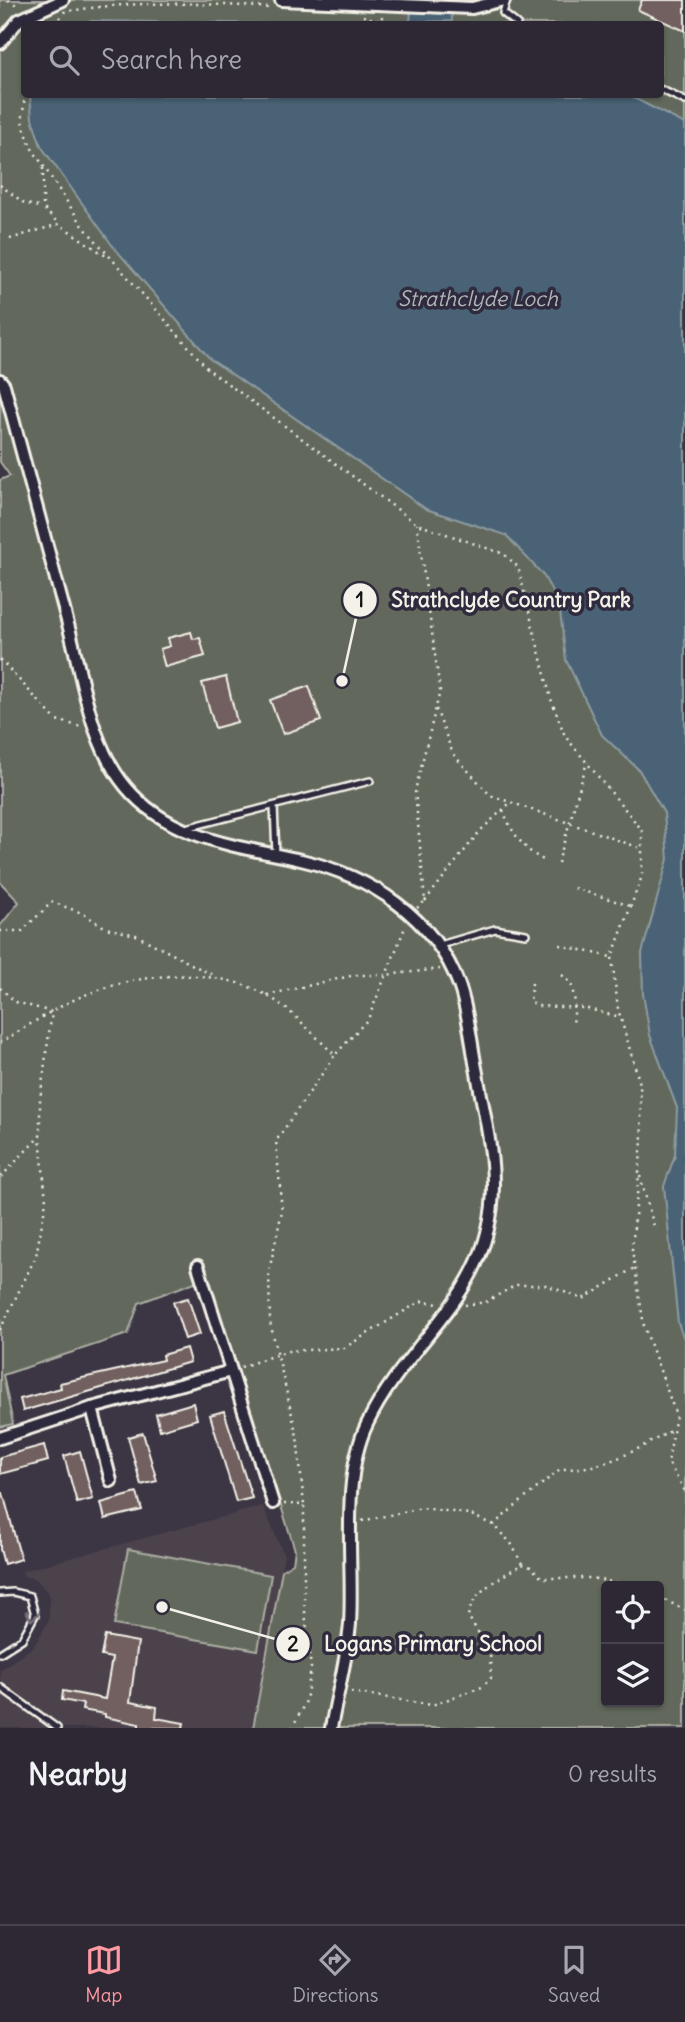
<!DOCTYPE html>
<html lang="en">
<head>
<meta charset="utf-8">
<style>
  body { margin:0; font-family:Delius,sans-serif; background:#35303b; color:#f1f3f6 }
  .controls { position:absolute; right:21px; bottom:21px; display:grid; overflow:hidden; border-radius:7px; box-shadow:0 2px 5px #0004 }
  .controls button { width:63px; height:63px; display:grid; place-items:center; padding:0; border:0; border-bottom:2px solid #48444e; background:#2d2833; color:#f1f3f6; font:35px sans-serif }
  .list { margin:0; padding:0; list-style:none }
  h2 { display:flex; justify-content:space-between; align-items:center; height:91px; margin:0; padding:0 28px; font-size:30px }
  h2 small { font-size:23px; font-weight:400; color:#a7a6ac }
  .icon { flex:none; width:38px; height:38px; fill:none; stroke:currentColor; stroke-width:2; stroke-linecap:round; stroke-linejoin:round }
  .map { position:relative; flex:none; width:685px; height:1728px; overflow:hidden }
  .search { position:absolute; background:#2d2833; box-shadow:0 2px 5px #0004; left:21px; right:21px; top:21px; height:77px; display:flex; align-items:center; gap:18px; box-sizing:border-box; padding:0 24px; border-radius:7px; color:#a7a6ac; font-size:26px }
  .sheet { height:196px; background:#2d2833 }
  nav { display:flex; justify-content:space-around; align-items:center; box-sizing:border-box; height:98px; border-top:2px solid #48444e; background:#2d2833; font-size:19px; color:#a7a6ac }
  nav a { display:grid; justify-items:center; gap:4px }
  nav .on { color:#ff9aa2 }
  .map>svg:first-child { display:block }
  .built { fill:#4c424c }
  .green { fill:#62695c; stroke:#abada2; stroke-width:2; fill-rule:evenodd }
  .water { fill:#4a6274; stroke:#8e9ba2; stroke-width:2 }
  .building { fill:#71605e; stroke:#f4f1e8; stroke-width:2 }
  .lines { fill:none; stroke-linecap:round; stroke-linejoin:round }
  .service-casing { stroke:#f4f1e8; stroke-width:10 }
  .minor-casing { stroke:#f4f1e8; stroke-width:16 }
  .path { stroke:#f4f1e8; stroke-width:2.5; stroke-dasharray:2 5; stroke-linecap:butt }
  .service { stroke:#2f2a3d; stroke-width:5 }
  .minor { stroke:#2f2a3d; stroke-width:10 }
  .oneway { stroke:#747079 }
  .labels { text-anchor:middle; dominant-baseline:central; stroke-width:7; stroke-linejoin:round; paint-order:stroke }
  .water-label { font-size:21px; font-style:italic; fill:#b0b8ba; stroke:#2f2a3d }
  .leader { fill:none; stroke:#f4f1e8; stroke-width:2.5 }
  .callout-dot { fill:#f4f1e8; stroke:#2f2a3d; stroke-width:2.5 }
  .mark-label { font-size:21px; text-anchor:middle; font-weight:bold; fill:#111 }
  .callout-label { font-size:21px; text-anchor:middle; font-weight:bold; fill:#f4f1e8; stroke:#2f2a3d; stroke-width:7; stroke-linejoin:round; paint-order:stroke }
</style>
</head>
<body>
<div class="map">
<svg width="685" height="1728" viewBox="0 0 685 1728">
  <rect width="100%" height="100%" fill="#3c3544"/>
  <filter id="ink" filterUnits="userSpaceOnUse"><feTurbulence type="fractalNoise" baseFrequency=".0143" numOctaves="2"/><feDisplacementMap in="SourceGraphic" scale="14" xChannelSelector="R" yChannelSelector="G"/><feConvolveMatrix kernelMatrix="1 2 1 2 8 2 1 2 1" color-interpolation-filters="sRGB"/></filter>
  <g filter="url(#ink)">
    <polygon class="built" points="263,1506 284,1555 252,1728 0,1728 0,1670 34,1646 49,1620 49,1594 36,1579 24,1576 22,1571"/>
    <g class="green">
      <path d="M0 0H685V1728H253L282 1570 293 1563 295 1550 208 1277 139 1303 128 1334 3 1375 13 1424 0 1427V926L19 902 0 882V480L10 476 0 462ZM24 24H660V94H24ZM606 1586H659V1702H606Z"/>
      <polygon points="128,1549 271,1575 258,1650 114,1625"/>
    </g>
    <g class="water">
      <polygon points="412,0 451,0 452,21 410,22"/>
      <polygon points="91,21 295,24 83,24"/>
      <polygon points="628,95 685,124 685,1342 678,1323 664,1186 675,1155 677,1108 650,1035 643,994 642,953 668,859 664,813 639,770 602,735 566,660 559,603 543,575 506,535 426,509 210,359 112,245 41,146 32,118 30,95"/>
    </g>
    <g class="building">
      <polygon points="642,0 685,0 685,31 638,10"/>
      <polygon points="191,632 193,639 200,638 205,656 165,667 160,649 170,646 168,638"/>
      <polygon points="226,677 237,722 215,728 202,683"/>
      <polygon points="309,686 321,721 283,734 270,700"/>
      <polygon points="188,1298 200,1334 185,1339 173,1302"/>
      <polygon points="186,1348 190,1362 23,1411 20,1399 61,1388 60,1383 163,1360 162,1355"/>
      <polygon points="193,1403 197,1419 160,1430 156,1414"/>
      <polygon points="224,1411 252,1498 236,1502 210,1415"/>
      <polygon points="143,1433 157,1481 141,1485 128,1437"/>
      <polygon points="44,1445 48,1461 0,1474 0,1457"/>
      <polygon points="80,1451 93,1499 77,1503 64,1456"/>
      <polygon points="0,1493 3,1493 21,1559 4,1564 0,1549"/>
      <polygon points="137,1493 142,1510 105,1519 101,1503"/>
      <polygon points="105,1636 138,1642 130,1702 157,1707 156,1718 184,1723 183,1728 139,1728 139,1724 105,1717 105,1714 82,1710 83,1704 62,1700 63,1691 105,1699 112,1658 101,1656"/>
    </g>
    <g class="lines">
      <defs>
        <g id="service">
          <polyline points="507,0 503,13 517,24"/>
          <polyline points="660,89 685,101"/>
          <polyline points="274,806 276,855"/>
          <polyline points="186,828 370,781"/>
          <polyline points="440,945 495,929 526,934"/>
          <polyline points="0,1593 13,1592 30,1596 35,1615 22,1639 0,1653"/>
          <polyline points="0,1687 57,1728"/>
        </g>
        <g id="minor">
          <polyline points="281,0 472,8 504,0"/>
          <polyline points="0,43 19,20 63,0"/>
          <path d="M0 380 4 385C26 466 47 547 69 628 83 680 90 744 126 787 170 840 238 846 301 860 370 876 434 917 459 985 469 1013 471 1044 477 1073 483 1109 493 1148 493 1185 493 1295 410 1335 367 1424 340 1481 354 1562 350 1624 347 1659 337 1694 331 1728"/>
          <polyline points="198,1266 273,1503"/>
          <polyline points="92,1408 111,1481"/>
          <polyline points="0,1438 92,1408 231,1371"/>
        </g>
      </defs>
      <use href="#service" class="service-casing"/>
      <use href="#minor" class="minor-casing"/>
      <g class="path">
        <polyline points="8,0 20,7"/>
        <polyline points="363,16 380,21 383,15"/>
        <path d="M56 24 64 12C131 0 204 3 273 8"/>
        <polyline points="25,94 22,121 31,147 83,226 208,369 417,524 504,554 518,567 551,699 565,736 642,830 642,876 612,957 618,1009 640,1084 642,1141 632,1249 644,1326 676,1415 668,1462 685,1491"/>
        <polyline points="43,168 43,208 59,224"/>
        <polyline points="0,185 24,203 42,208"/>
        <polyline points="10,239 59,224 109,258"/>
        <polyline points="0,659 56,720 82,727"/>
        <polyline points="436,709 453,754 490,795 643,849"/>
        <path d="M503 810C511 831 524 852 546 861"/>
        <polyline points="558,863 587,762"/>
        <polyline points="574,888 631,906"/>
        <polyline points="425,901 480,831 510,803"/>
        <polyline points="417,908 425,901 415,791 440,691 417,524"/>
        <polyline points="0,931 22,931 52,902 82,913 106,928 136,935 214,976"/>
        <polyline points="560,945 611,957"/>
        <polyline points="562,975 571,983 575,1002 573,1025"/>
        <polyline points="532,983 530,1001 537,1006 584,1008 620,1017"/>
        <polyline points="0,988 16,1002 52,1012 40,1099 40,1136 0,1178"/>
        <polyline points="267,995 355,975 386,975 406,925"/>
        <path d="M0 1043C31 1024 64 1001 99 990 151 972 218 968 266 995 292 1009 314 1036 335 1055L368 1019 386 975 440 969"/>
        <polyline points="640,1176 655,1230"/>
        <polyline points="465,1305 486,1302 516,1285 546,1285 583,1299 634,1268"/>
        <polyline points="0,1330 36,1256 46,1201 40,1136"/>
        <polyline points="241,1367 287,1351 344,1348 421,1301 438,1304"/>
        <polyline points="284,1504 304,1505 297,1436 270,1322 269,1271 282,1211 276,1141 335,1055"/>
        <polyline points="362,1521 422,1508 469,1514 493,1525 511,1543 522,1564"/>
        <path d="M493 1525 560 1469C605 1470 636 1450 674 1429"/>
        <polyline points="659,1597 685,1610"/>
        <path d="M351 1692 432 1705 482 1687 491 1678 490 1651 468 1616C473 1589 501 1578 522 1564L531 1567 542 1578H590L636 1586"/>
        <polyline points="292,1728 306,1701 311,1668 304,1602 304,1505"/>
      </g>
      <use href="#service" class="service"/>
      <use href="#minor" class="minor"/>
    </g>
    <defs><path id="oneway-chevron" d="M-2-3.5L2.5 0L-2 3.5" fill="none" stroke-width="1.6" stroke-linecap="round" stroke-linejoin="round" transform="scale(1.75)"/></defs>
    <use class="oneway" href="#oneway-chevron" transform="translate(32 1616) rotate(99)"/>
  </g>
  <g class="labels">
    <g class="water-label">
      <text x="478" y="298">Strathclyde Loch</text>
    </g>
  </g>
  <path class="leader" d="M342 681L360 600M162 1607L293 1644"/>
  <g class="callout-dot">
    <circle cx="342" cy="681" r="7"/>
    <circle cx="162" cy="1607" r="7"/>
    <circle cx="360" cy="600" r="18"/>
    <circle cx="293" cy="1644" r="18"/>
  </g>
  <g class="mark-label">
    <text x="360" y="607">1</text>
    <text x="293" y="1651">2</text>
  </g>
  <g class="callout-label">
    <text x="511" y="607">Strathclyde Country Park</text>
    <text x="433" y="1651">Logans Primary School</text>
  </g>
</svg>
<div class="controls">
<button><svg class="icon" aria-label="locate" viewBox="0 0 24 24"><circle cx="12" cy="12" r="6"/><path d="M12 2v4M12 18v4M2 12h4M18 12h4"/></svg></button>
<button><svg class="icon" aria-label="layers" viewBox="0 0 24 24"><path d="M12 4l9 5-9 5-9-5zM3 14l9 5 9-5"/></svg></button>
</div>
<div class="search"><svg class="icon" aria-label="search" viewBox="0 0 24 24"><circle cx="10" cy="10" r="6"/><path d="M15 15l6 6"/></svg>Search here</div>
</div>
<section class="sheet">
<h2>Nearby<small>0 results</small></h2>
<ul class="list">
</ul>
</section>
<nav>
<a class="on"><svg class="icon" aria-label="map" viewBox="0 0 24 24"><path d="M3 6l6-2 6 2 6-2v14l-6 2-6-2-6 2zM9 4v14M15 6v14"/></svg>Map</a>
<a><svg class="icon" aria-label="directions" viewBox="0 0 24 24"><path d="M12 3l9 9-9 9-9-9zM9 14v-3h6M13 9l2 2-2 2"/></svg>Directions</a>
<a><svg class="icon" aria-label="saved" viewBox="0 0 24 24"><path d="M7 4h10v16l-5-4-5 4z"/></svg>Saved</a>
</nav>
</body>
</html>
